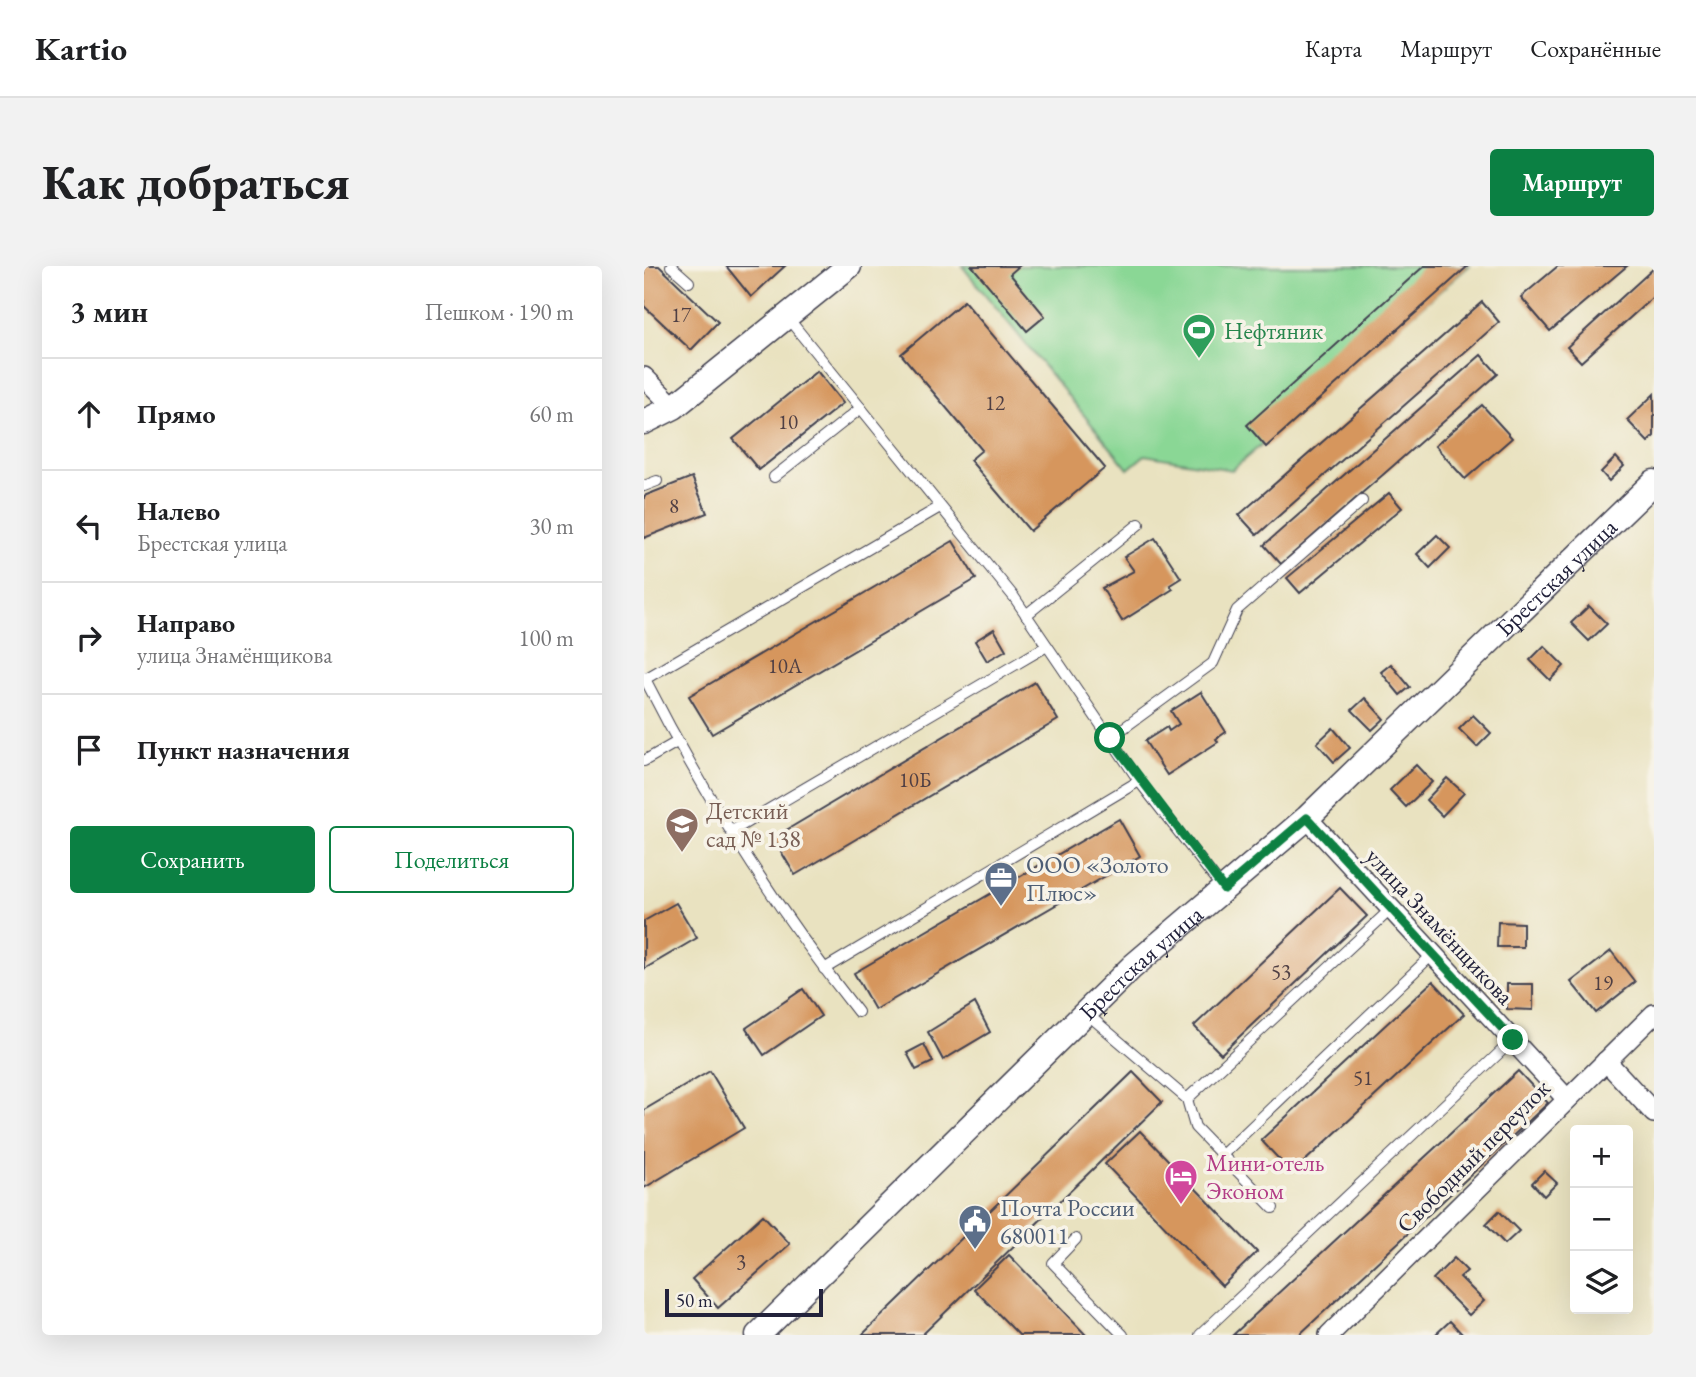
<!DOCTYPE html>
<html lang="ru">
<head>
<meta charset="utf-8">
<style>
  body { margin:0; font-family:"EB Garamond",serif; background:#f2f2f2; color:#202124 }
  .controls { position:absolute; right:21px; bottom:21px; display:grid; overflow:hidden; border-radius:7px; box-shadow:0 7px 28px #0002 }
  .controls button { width:63px; height:63px; display:grid; place-items:center; padding:0; border:0; border-bottom:2px solid #e0e0e0; background:#fff; color:#202124; font:35px sans-serif }
  .scale { position:absolute; left:21px; bottom:18px; width:158px; box-sizing:border-box; padding-left:7px; border:4px solid #22223b; border-top:0; font-size:19px; line-height:24px; white-space:nowrap; color:#22223b; -webkit-text-stroke:5px #f7f3e8; paint-order:stroke }
  .stop { position:absolute; width:21px; height:21px; margin:-16px; border:5px solid #0b8043; border-radius:50%; background:#fff }
  .stop.end { background:#0b8043; border-color:#fff; box-shadow:0 2px 7px #0008 }
  .list { margin:0; padding:0; list-style:none }
  h2 { display:flex; justify-content:space-between; align-items:center; height:91px; margin:0; padding:0 28px; font-size:30px }
  h2 small { font-size:23px; font-weight:400; color:#757577 }
  .list li { display:grid; grid-template-columns:46px 1fr auto; gap:21px; align-items:center; box-sizing:border-box; height:112px; padding:0 28px; border-top:2px solid #e0e0e0 }
  .list b { display:block; font-size:26px; white-space:nowrap }
  .list p { margin:0; font-size:23px; white-space:nowrap; color:#757577 }
  .list em { font-size:23px; font-style:normal; color:#757577 }
  .actions { display:flex; gap:14px; padding:21px 28px }
  .actions a { flex:1; padding:16px 0; border:2px solid #0b8043; border-radius:7px; text-align:center; font-size:24px; color:#0b8043 }
  .actions .main { background:#0b8043; color:#fff }
  .icon { flex:none; width:38px; height:38px; fill:none; stroke:currentColor; stroke-width:2; stroke-linecap:round; stroke-linejoin:round }
  .map { position:relative; flex:none; width:1010px; height:1069px; overflow:hidden; border-radius:7px }
  header { display:flex; align-items:center; gap:42px; box-sizing:border-box; height:98px; padding:0 35px; background:#fff; border-bottom:2px solid #e0e0e0 }
  header strong { font-size:33px }
  nav { display:flex; gap:38px; margin-inline-start:auto; font-size:24px }
  .intro { display:flex; align-items:center; justify-content:space-between; box-sizing:border-box; height:168px; padding:0 42px }
  h1 { margin:0; font-size:49px }
  .button { padding:18px 32px; border-radius:7px; background:#0b8043; color:#fff; font-size:24px; font-weight:700 }
  main { display:flex; gap:42px; padding:0 42px }
  aside { flex:1; background:#fff; border-radius:7px; box-shadow:0 7px 28px #0002 }
  .map>svg:first-child { display:block }
  .green { fill:#8ad795; stroke:#567c68; stroke-width:2 }
  .building { fill:#d6965d }
  .lines { fill:none; stroke-linecap:round; stroke-linejoin:round }
  .service-casing { stroke:#403f4f; stroke-width:12 }
  .minor-casing { stroke:#403f4f; stroke-width:22 }
  .tertiary-casing { stroke:#403f4f; stroke-width:27 }
  .service { stroke:#fff; stroke-width:10 }
  .minor { stroke:#fff; stroke-width:19 }
  .tertiary { stroke:#fff; stroke-width:24 }
  .route { stroke:#0b8043; stroke-width:9 }
  .labels { text-anchor:middle; dominant-baseline:central; stroke-width:7; stroke-linejoin:round; paint-order:stroke }
  .number-label { font-size:21px; fill:#4f3f44 }
  .leisure-label { font-size:24px; fill:#27864d; stroke:#f7f3e8; text-anchor:start }
  .street-label { font-size:24px; fill:#22223b; stroke:#f7f3e8 }
  .education-label { font-size:24px; fill:#785e54; stroke:#f7f3e8; text-anchor:start }
  .service-label { font-size:24px; fill:#4e5e75; stroke:#f7f3e8; text-anchor:start }
  .hotel-label { font-size:24px; fill:#b23c85; stroke:#f7f3e8; text-anchor:start }
</style>
</head>
<body>
<header>
<strong>Kartio</strong>
<nav><a>Карта</a><a>Маршрут</a><a>Сохранённые</a></nav>
</header>
<div class="intro"><h1>Как добраться</h1><a class="button">Маршрут</a></div>
<main>
<aside>
<h2>3 мин<small>Пешком · 190 m</small></h2>
<ul class="list">
<li><svg class="icon" aria-label="ahead" viewBox="0 0 24 24"><path d="M12 20V5M6 11l6-6 6 6"/></svg><div><b>Прямо</b></div><em>60 m</em></li>
<li><svg class="icon" aria-label="left" viewBox="0 0 24 24"><path d="M17 20v-9H6M10 6l-5 5 5 5"/></svg><div><b>Налево</b><p>Брестская улица</p></div><em>30 m</em></li>
<li><svg class="icon" aria-label="right" viewBox="0 0 24 24"><path d="M7 20v-9h11M14 6l5 5-5 5"/></svg><div><b>Направо</b><p>улица Знамёнщикова</p></div><em>100 m</em></li>
<li><svg class="icon" aria-label="arrive" viewBox="0 0 24 24"><path d="M6 21V4h12l-3 4 3 4H6"/></svg><div><b>Пункт назначения</b></div></li>
</ul>
<div class="actions"><a class="main">Сохранить</a><a>Поделиться</a></div>
</aside>
<div class="map">
<svg width="1010" height="1069" viewBox="0 0 1010 1069">
  <rect width="100%" height="100%" fill="#f7f3e8"/>
  <filter id="ink" filterUnits="userSpaceOnUse"><feTurbulence type="fractalNoise" baseFrequency=".0143" numOctaves="2"/><feDisplacementMap in="SourceGraphic" scale="14" xChannelSelector="R" yChannelSelector="G"/><feConvolveMatrix kernelMatrix="1 2 1 2 8 2 1 2 1" color-interpolation-filters="sRGB"/></filter>
  <filter id="wash" filterUnits="userSpaceOnUse"><feTurbulence type="fractalNoise" baseFrequency=".00686" numOctaves="4" result="noise"/><feDisplacementMap in="SourceGraphic" scale="28" xChannelSelector="R" yChannelSelector="G"/><feGaussianBlur stdDeviation="1.57" result="paint"/><feColorMatrix in="noise" values="0 0 0 0 0 0 0 0 0 0 0 0 0 0 0 0 0 1.4 0 .05"/><feComposite in="paint" operator="in"/></filter>
  <g filter="url(#wash)">
    <rect width="100%" height="100%" fill="#e9e2c0"/>
    <polygon class="green" points="318,0 825,0 588,204 501,189 484,203"/>
    <g id="blocks">
      <g class="building">
        <polygon points="0,0 15,0 74,56 47,84 0,40"/>
        <polygon points="82,0 141,0 107,31"/>
        <polygon points="328,0 375,0 366,8 401,50 383,65"/>
        <polygon points="780,0 824,0 622,181 603,159"/>
        <polygon points="914,0 983,0 906,65 877,31"/>
        <polygon points="1010,2 1010,30 937,96 923,81"/>
        <polygon points="320,35 461,202 386,265 326,194 338,184 257,88"/>
        <polygon points="838,36 855,56 613,269 595,249"/>
        <polygon points="837,89 854,108 637,298 620,279"/>
        <polygon points="173,105 199,137 115,204 89,173"/>
        <polygon points="1010,128 1010,170 1004,176 983,154"/>
        <polygon points="838,139 868,172 821,213 791,180"/>
        <polygon points="972,191 980,200 965,215 957,206"/>
        <polygon points="48,211 63,247 0,272 0,230"/>
        <polygon points="745,227 758,242 656,327 643,312"/>
        <polygon points="793,269 806,282 786,302 773,288"/>
        <polygon points="511,272 537,312 526,319 529,323 478,355 458,322 490,305 480,291"/>
        <polygon points="309,275 332,313 68,468 45,430"/>
        <polygon points="945,340 963,358 945,375 927,357"/>
        <polygon points="350,363 362,384 343,395 331,375"/>
        <polygon points="900,380 920,400 906,414 886,394"/>
        <polygon points="747,398 766,421 756,429 737,406"/>
        <polygon points="391,416 414,454 151,609 129,572"/>
        <polygon points="557,426 582,466 572,473 574,476 523,509 501,475 523,461 525,465 535,458 527,445"/>
        <polygon points="721,432 740,453 728,464 708,444"/>
        <polygon points="829,449 847,467 833,481 815,463"/>
        <polygon points="689,462 706,482 690,496 673,477"/>
        <polygon points="772,499 788,516 762,541 746,524"/>
        <polygon points="803,512 820,527 798,550 782,534"/>
        <polygon points="475,553 496,590 231,744 210,707"/>
        <polygon points="696,622 723,650 577,788 550,760"/>
        <polygon points="32,637 53,672 0,703 0,655"/>
        <polygon points="854,656 879,657 879,681 853,681"/>
        <polygon points="967,685 991,716 952,747 927,716"/>
        <polygon points="789,715 820,748 648,907 617,874"/>
        <polygon points="863,718 889,718 889,744 863,743"/>
        <polygon points="159,723 177,750 120,789 102,762"/>
        <polygon points="331,737 346,766 299,794 284,766"/>
        <polygon points="280,778 289,796 272,804 263,787"/>
        <polygon points="66,805 100,862 0,922 0,844"/>
        <polygon points="874,805 904,837 655,1069 589,1069"/>
        <polygon points="489,806 518,836 278,1069 218,1069"/>
        <polygon points="496,865 613,986 578,1020 461,898"/>
        <polygon points="900,905 913,917 900,930 888,917"/>
        <polygon points="855,945 875,965 861,978 842,958"/>
        <polygon points="119,949 146,978 74,1042 48,1013"/>
        <polygon points="365,989 442,1069 375,1069 330,1023"/>
        <polygon points="810,992 823,1005 816,1011 840,1035 825,1049 789,1013"/>
        <polygon points="806,1055 819,1069 791,1069"/>
      </g>
    </g>
  </g>
  <g filter="url(#ink)">
    <use href="#blocks" fill-opacity="0" stroke="#403f4f" stroke-width="2"/>
    <g class="lines">
      <defs>
        <g id="service">
          <polyline points="27,0 45,16"/>
          <polyline points="143,51 370,331 495,515 579,623"/>
          <polyline points="130,211 217,142"/>
          <polyline points="0,220 13,215"/>
          <polyline points="382,349 495,258"/>
          <path d="M0 411C59 528 132 642 214 746"/>
          <polyline points="1,413 296,241"/>
          <polyline points="466,472 569,397 593,344 718,235"/>
          <polyline points="0,495 33,476"/>
          <polyline points="88,565 403,380"/>
          <polyline points="180,703 495,515"/>
          <polyline points="442,747 543,833 551,861 629,942"/>
          <polyline points="543,833 747,643"/>
          <polyline points="578,889 789,688"/>
          <polyline points="432,973 409,997 479,1069"/>
          <polyline points="556,1069 869,774"/>
        </g>
        <g id="minor">
          <polyline points="0,111 30,141"/>
          <polyline points="663,552 922,832"/>
          <polyline points="962,795 1010,847"/>
          <polyline points="685,1069 1010,748"/>
        </g>
        <g id="tertiary">
          <polyline points="0,156 30,141 205,0"/>
          <path id="s1" d="M114 1069 488 701 663 552 1010 216"/>
        </g>
      </defs>
      <use href="#service" class="service-casing"/>
      <use href="#minor" class="minor-casing"/>
      <use href="#tertiary" class="tertiary-casing"/>
      <use href="#service" class="service"/>
      <use href="#minor" class="minor"/>
      <use href="#tertiary" class="tertiary"/>
    </g>
  </g>
  <g class="lines" filter="url(#ink)">
    <polyline class="route" points="466,472 580,623 663,552 869,774"/>
  </g>
  <defs>
    <symbol id="stadium-pin" viewBox="-11 -11 22 30"><path d="M0 17L-7.5 6A9.5 9.5 0 1 1 7.5 6Z" fill="#2e9e5b" stroke="#f7f3e8"/><path d="M0-5a6.5 5 0 1 0 0 10a6.5 5 0 1 0 0-10ZM-3.5-1.8h7v3.6h-7Z" fill="#fff"/></symbol>
    <symbol id="school-pin" viewBox="-11 -11 22 30"><path d="M0 17L-7.5 6A9.5 9.5 0 1 1 7.5 6Z" fill="#8d6e63" stroke="#f7f3e8"/><path d="M0-5L7-2L0 1L-7-2ZM-4 1L0 2.5L4 1V4Q0 6-4 4Z" fill="#fff"/></symbol>
    <symbol id="office-pin" viewBox="-11 -11 22 30"><path d="M0 17L-7.5 6A9.5 9.5 0 1 1 7.5 6Z" fill="#5c6f8a" stroke="#f7f3e8"/><path d="M-6-3h4V-5.5h4V-3h4V5H-6ZM-1-4.5V-3h2v-1.5ZM-6 0V1H6V0Z" fill="#fff"/></symbol>
    <symbol id="hotel-pin" viewBox="-11 -11 22 30"><path d="M0 17L-7.5 6A9.5 9.5 0 1 1 7.5 6Z" fill="#d1479c" stroke="#f7f3e8"/><path d="M-6-4.5h1.5V1H6V5H4.5V3h-9V5H-6ZM-4 0a1.8 1.8 0 1 1 3.6 0ZM.5 0V-2.5h3Q6-2.5 6 0Z" fill="#fff"/></symbol>
    <symbol id="civic-pin" viewBox="-11 -11 22 30"><path d="M0 17L-7.5 6A9.5 9.5 0 1 1 7.5 6Z" fill="#5c6f8a" stroke="#f7f3e8"/><path d="M-.6-6.5H3V-4.5H.6V-3L4-1V1h2V6H-6V1h2V-1L-.6-3ZM-1.2 2.5V6h2.4V2.5Z" fill="#fff"/></symbol>
  </defs>
  <g fill-rule="evenodd">
    <use href="#stadium-pin" x="536" y="45" width="38" height="52"/>
    <use href="#school-pin" x="19" y="539" width="38" height="52"/>
    <use href="#office-pin" x="338" y="593" width="38" height="52"/>
    <use href="#hotel-pin" x="518" y="891" width="38" height="52"/>
    <use href="#civic-pin" x="312" y="936" width="38" height="52"/>
  </g>
  <g class="labels">
    <g class="number-label">
      <text x="37" y="48">17</text>
      <text x="351" y="136">12</text>
      <text x="144" y="155">10</text>
      <text x="30" y="239">8</text>
      <text x="141" y="399">10А</text>
      <text x="271" y="513">10Б</text>
      <text x="637" y="705">53</text>
      <text x="959" y="716">19</text>
      <text x="719" y="811">51</text>
      <text x="97" y="995">3</text>
    </g>
    <g class="leisure-label">
      <text x="580" y="64">Нефтяник</text>
    </g>
    <g class="street-label">
      <text stroke="none"><textPath href="#s1" startOffset="1101">Брестская улица</textPath></text>
      <text transform="translate(796 660) rotate(47)">улица Знамёнщикова</text>
      <text stroke="none"><textPath href="#s1" startOffset="534">Брестская улица</textPath></text>
      <text transform="translate(829 890) rotate(-45)">Свободный переулок</text>
    </g>
    <g class="education-label">
      <text x="62" y="544">Детский<tspan x="62" dy="28">сад № 138</tspan></text>
    </g>
    <g class="service-label">
      <text x="382" y="598">ООО «Золото<tspan x="382" dy="28">Плюс»</tspan></text>
      <text x="356" y="941">Почта России<tspan x="356" dy="28">680011</tspan></text>
    </g>
    <g class="hotel-label">
      <text x="562" y="896">Мини-отель<tspan x="562" dy="28">Эконом</tspan></text>
    </g>
  </g>
</svg>
<div class="controls">
<button>+</button>
<button>−</button>
<button><svg class="icon" aria-label="layers" viewBox="0 0 24 24"><path d="M12 4l9 5-9 5-9-5zM3 14l9 5 9-5"/></svg></button>
</div>
<div class="scale">50 m</div>
<div class="stop" style="left:466px;top:472px"></div>
<div class="stop end" style="left:869px;top:774px"></div>
</div>
</main>
</body>
</html>
